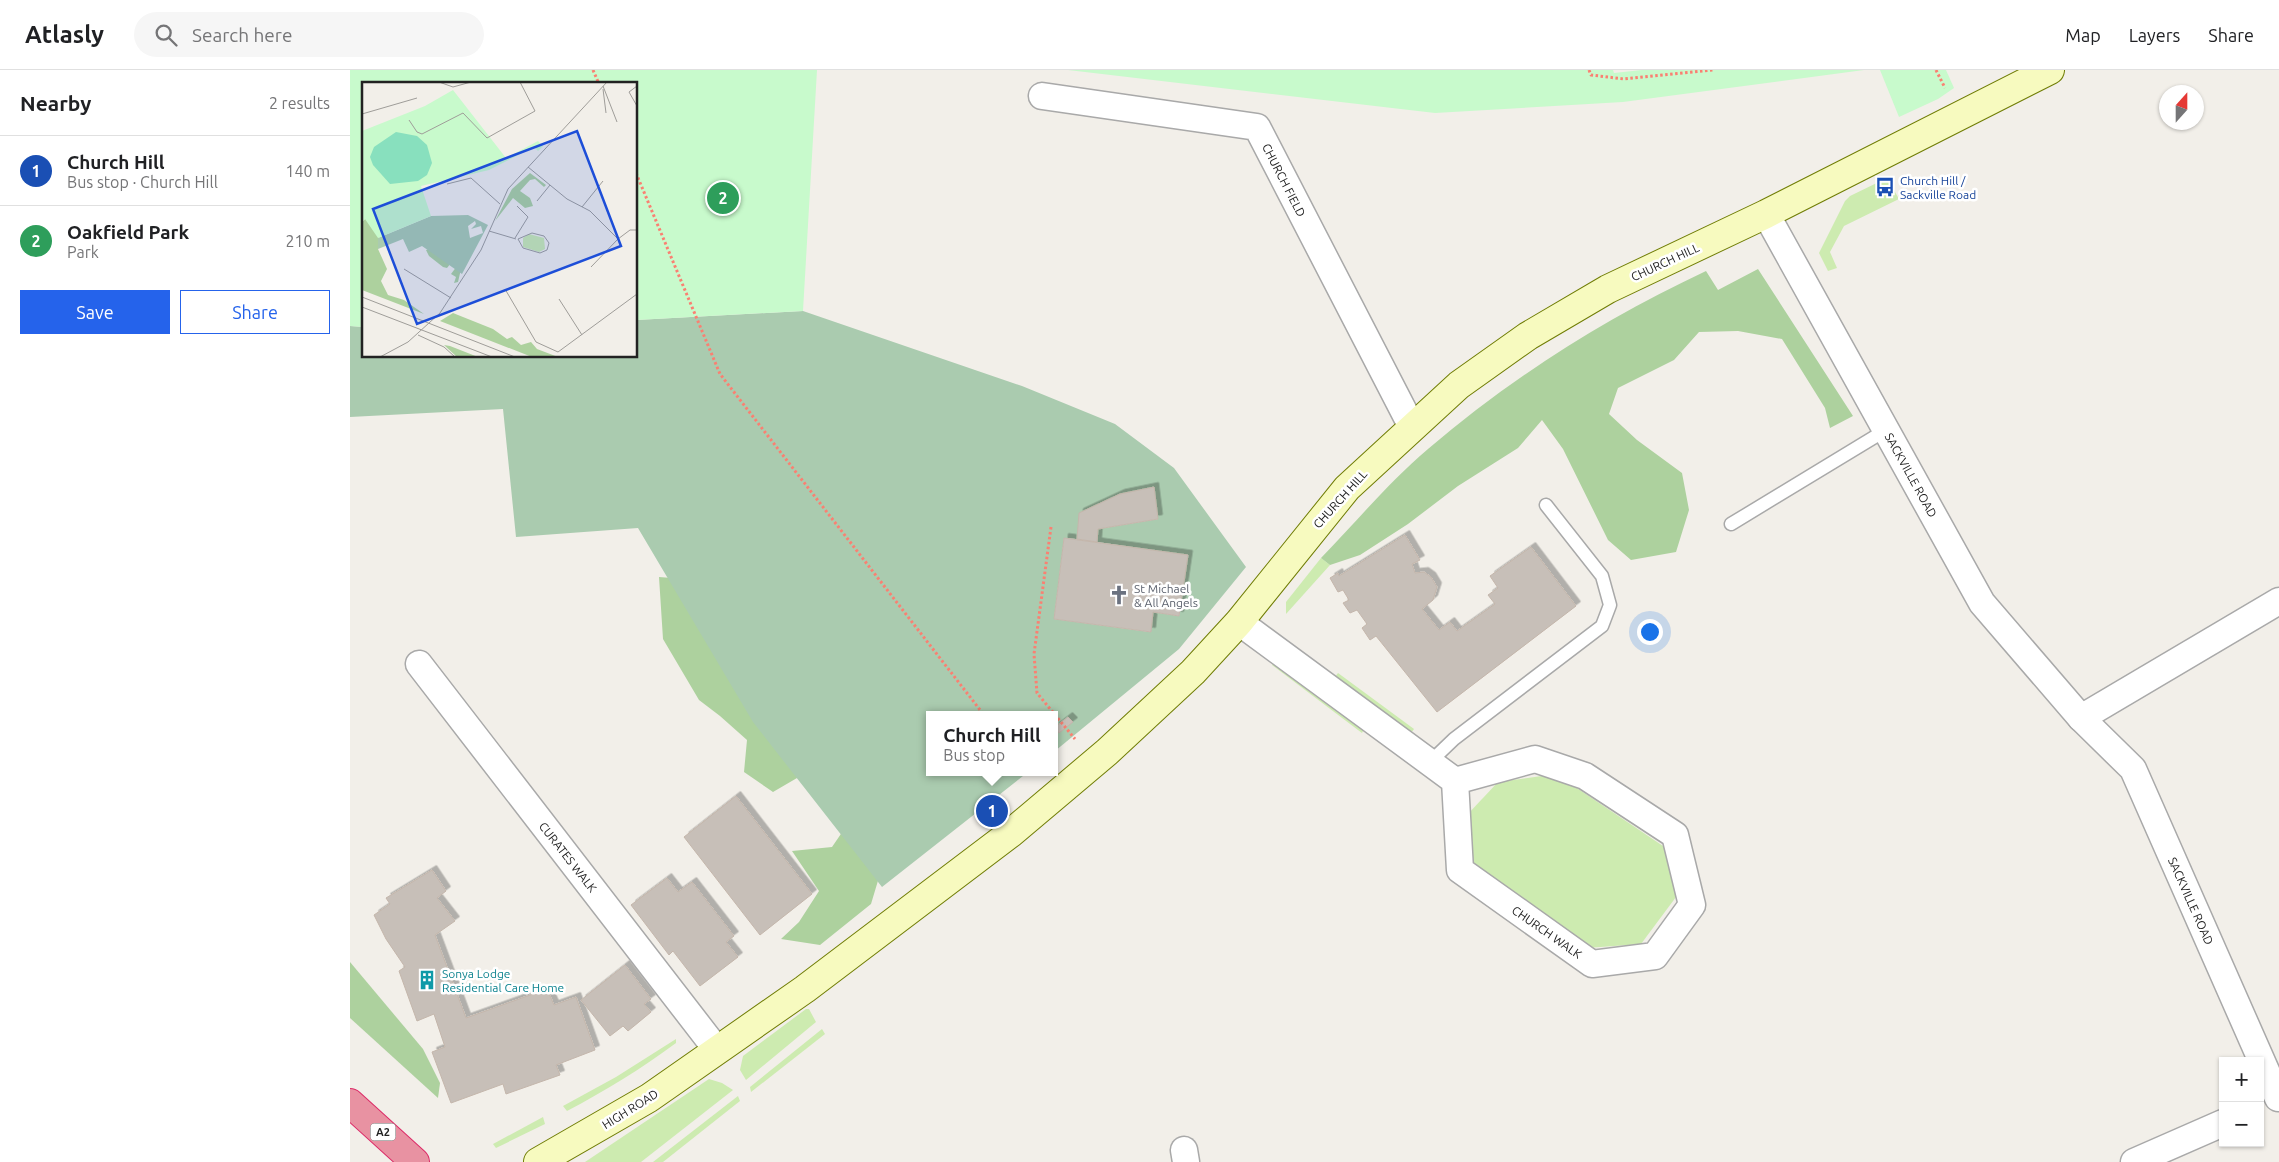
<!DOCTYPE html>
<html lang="en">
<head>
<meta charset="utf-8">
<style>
  body { margin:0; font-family:Ubuntu,sans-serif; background:#f6f6f6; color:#202124 }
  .controls { position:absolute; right:15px; bottom:15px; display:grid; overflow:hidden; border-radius:0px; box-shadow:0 1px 4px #0004 }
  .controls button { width:45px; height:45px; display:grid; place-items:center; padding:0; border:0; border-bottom:1px solid #e0e0e0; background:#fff; color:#202124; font:25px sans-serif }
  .compass { position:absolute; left:1809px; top:15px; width:45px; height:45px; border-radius:50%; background:#fff; box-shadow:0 1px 4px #0004; rotate:21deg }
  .you { position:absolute; left:1299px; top:561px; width:18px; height:18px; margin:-12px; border:4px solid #fff; border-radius:50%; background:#1a73e8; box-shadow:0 0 0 8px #1a73e833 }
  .badge { display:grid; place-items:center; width:32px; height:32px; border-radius:50%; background:#2563eb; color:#fff; font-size:16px; font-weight:700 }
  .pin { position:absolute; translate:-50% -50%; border:2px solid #fff; box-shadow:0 1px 5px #0006 }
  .popup { position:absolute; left:576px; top:641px; width:132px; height:65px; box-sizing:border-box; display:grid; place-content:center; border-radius:0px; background:#fff; filter:drop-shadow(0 1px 4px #0005); font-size:16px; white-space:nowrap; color:#757577 }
  .popup b { font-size:19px; color:#202124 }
  .popup::after { content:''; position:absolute; left:50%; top:100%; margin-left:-10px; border:10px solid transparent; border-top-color:#fff }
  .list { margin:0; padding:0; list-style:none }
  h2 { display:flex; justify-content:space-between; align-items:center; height:65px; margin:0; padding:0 20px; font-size:21px }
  h2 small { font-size:16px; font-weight:400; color:#757577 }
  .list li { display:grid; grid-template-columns:32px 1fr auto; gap:15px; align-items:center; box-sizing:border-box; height:70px; padding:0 20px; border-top:1px solid #e0e0e0 }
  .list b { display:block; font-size:19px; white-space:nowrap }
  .list p { margin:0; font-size:16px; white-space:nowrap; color:#757577 }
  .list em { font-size:16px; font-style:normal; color:#757577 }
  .actions { display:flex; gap:10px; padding:15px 20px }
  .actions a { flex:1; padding:11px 0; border:1px solid #2563eb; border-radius:0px; text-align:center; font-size:18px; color:#2563eb }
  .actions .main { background:#2563eb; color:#fff }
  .icon { flex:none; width:28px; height:28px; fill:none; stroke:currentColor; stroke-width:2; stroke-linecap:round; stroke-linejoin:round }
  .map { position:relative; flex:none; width:1929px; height:1092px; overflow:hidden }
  header { display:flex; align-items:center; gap:30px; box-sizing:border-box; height:70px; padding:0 25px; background:#fff; border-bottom:1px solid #e0e0e0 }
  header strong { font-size:24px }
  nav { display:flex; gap:28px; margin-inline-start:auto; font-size:18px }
  .search { width:350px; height:45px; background:#f6f6f6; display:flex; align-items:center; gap:12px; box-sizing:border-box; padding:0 18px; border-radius:28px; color:#757577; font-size:19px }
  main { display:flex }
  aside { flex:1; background:#fff }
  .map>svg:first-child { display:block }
  .grass { fill:#cdebb0 }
  .forest { fill:#add19e }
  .cemetery { fill:#aacbaf; fill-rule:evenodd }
  .park { fill:#c8facc }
  .building { fill:#c7bfb8; stroke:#c4b6ab; filter:url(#shadow) }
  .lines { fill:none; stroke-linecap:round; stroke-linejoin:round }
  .lane-casing { stroke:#a9a9a9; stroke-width:15 }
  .street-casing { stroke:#a9a9a9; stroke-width:29 }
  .secondary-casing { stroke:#707d05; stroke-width:30 }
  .highway-casing { stroke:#dc2a67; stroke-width:30 }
  .path { stroke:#fa8072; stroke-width:3; stroke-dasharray:2.5 2.5; stroke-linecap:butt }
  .lane { stroke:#fff; stroke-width:12 }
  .street { stroke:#fff; stroke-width:26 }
  .secondary { stroke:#f7fabf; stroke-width:28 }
  .highway { stroke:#e892a2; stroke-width:28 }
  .labels { text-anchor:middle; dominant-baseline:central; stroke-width:5; stroke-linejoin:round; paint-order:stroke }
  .shield { fill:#fff; stroke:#646464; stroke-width:1 }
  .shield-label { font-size:11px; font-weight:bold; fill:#222 }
  .street-label { font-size:12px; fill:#222; stroke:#fff }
  .transit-label { font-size:12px; fill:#164399; stroke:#fff; text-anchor:start }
  .worship-label { font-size:12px; fill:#5b616d; stroke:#fff; text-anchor:start }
  .culture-label { font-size:12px; fill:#0d838f; stroke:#fff; text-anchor:start }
  .inset-road { fill:none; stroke:#9f9d99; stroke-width:1 }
  .view { fill:#1d4ed8; fill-opacity:0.15; stroke:#1d4ed8; stroke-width:2.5 }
  .inset-edge { fill:none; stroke:#222; stroke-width:2.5 }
</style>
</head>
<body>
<header>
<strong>Atlasly</strong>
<div class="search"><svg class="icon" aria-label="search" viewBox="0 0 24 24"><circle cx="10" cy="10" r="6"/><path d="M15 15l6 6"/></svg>Search here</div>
<nav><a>Map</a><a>Layers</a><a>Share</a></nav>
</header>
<main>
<aside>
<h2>Nearby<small>2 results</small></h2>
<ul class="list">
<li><span class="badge" style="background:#1a4fb4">1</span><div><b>Church Hill</b><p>Bus stop · Church Hill</p></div><em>140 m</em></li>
<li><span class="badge" style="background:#2e9e5b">2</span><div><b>Oakfield Park</b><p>Park</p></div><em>210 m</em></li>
</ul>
<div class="actions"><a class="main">Save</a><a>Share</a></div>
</aside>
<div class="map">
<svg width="1929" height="1092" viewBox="0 0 1929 1092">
  <defs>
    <filter id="shadow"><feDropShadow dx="4.5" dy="-4.5" stdDeviation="0" flood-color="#0004"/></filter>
  </defs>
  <rect width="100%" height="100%" fill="#f2efe9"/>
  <g class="grass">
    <polygon points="1537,108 1549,129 1494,156 1480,182 1487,198 1478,201 1469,183 1495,131 1500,126"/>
    <polygon points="971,488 980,495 936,544 936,532"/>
    <polygon points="924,592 1014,659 1012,663 922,595"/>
    <polygon points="988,603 1064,659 1061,663 985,607"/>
    <polygon points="1206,704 1319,780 1329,823 1291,874 1237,878 1120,794 1117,745 1148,712"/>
    <polygon points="456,939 459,939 466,952 396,1010 390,1000 393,986"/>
    <polygon points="472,959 475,964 401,1022 400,1017"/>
    <path d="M326 969V973C291 999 255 1021 217 1041L213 1036 266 1007Z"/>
    <polygon points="359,1009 372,1013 383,1020 291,1092 235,1092"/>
    <polygon points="388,1026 390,1031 313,1092 303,1092"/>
    <polygon points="193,1047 195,1054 146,1078 143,1074"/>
  </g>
  <g class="forest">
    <path d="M1408 199 1503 346 1480 358 1475 338 1432 269 1388 261 1349 262 1324 290 1268 318 1259 344 1287 370 1332 403 1339 440 1326 482 1281 490 1258 470 1213 379 1192 350 1168 378 1108 416 1058 454 1010 485 980 495 971 488C1006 452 1040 411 1078 379 1162 307 1256 248 1356 201L1368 220Z"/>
    <polygon points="309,507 360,511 378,567 401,607 446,651 538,617 530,579 517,595 461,616 438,607 468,582 464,563 496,531 538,550 551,525 605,520 599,563 637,572 657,553 689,543 694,564 711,600 712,631 705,655 704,645 617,645 613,629 587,612 565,613 561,633 579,675 580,702 596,702 608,722 539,774 521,834 470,875 431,869 449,852 469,821 442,781 482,777 508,739 541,704 513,687 471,694 423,722 394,702 397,670 370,646 349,630 313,569"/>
    <polygon points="0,892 73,979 90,1013 88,1028 0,948"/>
  </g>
  <path class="cemetery" d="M453 241 672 316 765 354 824 398 896 497 829 579 705 681 704 645H580V702H678L532 817 403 652 288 458 166 467 153 339 0 347V256L14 257V286H286V250ZM804 417 808 449 748 459 747 472 837 485 829 546 803 542 800 562 704 549 714 468 727 469 730 443 770 424Z"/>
  <g class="park">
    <polygon points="0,0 467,0 453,241 286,250 286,14 14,14 14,257 0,256"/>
    <polygon points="718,0 1263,0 1264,3 1292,0 1514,0 1273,32 1085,43"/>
    <polygon points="1530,0 1596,0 1604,18 1588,29 1549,47"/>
  </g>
  <g class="building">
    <polygon points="804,417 808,449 748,459 747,472 727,469 729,443 770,424"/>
    <polygon points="1055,465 1070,490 1062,494 1065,503 1074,502 1081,507 1087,517 1083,530 1072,539 1089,560 1100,552 1107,561 1145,534 1138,525 1148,518 1140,506 1181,477 1226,536 1087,642 1026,566 1020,570 1012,558 1017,554 1007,540 1000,543 993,533 999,530 993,520 988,522 980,508 988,503 989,506"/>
    <polygon points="714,468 838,485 829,546 803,542 801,562 704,549"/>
    <polygon points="718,647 723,652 709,663 705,657"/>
    <polygon points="386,726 462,824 410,865 334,767"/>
    <polygon points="82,800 96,821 87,828 105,851 85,865 116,948 197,919 204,935 226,927 245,980 206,995 210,1005 156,1024 153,1014 101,1033 82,982 95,977 84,944 67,951 49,901 55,897 36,869 24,845 40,834 36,828"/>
    <polygon points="317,808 328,822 342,812 384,866 376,872 388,887 350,916 323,881 319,885 281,835"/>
    <polygon points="275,895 301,929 294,934 301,942 278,961 273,956 260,966 231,930"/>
  </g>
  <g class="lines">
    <defs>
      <g id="lane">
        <polyline points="1381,454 1536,360"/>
        <polyline points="1079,693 1104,669 1252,556 1260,535 1252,506 1196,435"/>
      </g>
      <g id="street">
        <polyline points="692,26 907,57 1062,357"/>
        <polyline points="1416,144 1632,533 1731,648 1783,699 1928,1028"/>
        <polyline points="889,552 1105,711 1185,689 1235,706 1325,765 1342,835 1305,886 1242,894 1110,800 1105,711"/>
        <polyline points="69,594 367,980"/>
        <polyline points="1731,648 1929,531"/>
        <polyline points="834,1080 836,1092"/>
        <polyline points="1784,1092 1873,1053"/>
      </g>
      <polyline id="secondary" points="188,1092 299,1028 455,919 661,763 757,682 843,602 889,552 997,418 1109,315 1178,266 1258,219 1416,144 1700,0"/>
      <polyline id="highway" points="0,1033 65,1092"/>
    </defs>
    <use href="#lane" class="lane-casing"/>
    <use href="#street" class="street-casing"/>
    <use href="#secondary" class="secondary-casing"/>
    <use href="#highway" class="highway-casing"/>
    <g class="path">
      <polyline points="243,0 249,14"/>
      <polyline points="1239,0 1241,5 1274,9 1363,0"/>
      <polyline points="1586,0 1595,18"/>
      <polyline points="286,103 370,304 634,645"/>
      <polyline points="701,457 684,584 687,623 725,669"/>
    </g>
    <use href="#lane" class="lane"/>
    <use href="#street" class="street"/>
    <use href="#secondary" class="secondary"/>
    <use href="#highway" class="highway"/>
  </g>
  <defs>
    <symbol id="bus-bare" viewBox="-9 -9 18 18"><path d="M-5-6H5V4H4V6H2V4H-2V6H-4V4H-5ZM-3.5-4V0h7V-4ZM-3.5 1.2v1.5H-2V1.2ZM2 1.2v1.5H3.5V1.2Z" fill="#1a4fb4" stroke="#fff" stroke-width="2.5" paint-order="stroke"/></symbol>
    <symbol id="church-bare" viewBox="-9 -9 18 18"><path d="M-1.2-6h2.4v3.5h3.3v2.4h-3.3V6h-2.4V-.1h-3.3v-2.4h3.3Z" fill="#6b7280" stroke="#fff" stroke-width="2.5" paint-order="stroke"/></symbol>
    <symbol id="building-bare" viewBox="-9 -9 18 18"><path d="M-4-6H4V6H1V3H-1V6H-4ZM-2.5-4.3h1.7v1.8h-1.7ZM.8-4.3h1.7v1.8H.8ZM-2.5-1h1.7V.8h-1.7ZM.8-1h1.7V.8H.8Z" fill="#0f9aa8" stroke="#fff" stroke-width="2.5" paint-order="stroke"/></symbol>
  </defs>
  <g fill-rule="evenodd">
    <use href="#bus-bare" x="1521" y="103" width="28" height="28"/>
    <use href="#church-bare" x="755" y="511" width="28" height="28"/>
    <use href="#building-bare" x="63" y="896" width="28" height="28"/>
  </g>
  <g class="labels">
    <rect class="shield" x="20.5" y="1053.5" width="25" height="17" rx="4"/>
    <g class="shield-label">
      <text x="33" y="1062">A2</text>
    </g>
    <g class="street-label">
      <text transform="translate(934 110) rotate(63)">CHURCH FIELD</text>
      <text transform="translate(1315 192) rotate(-25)">CHURCH HILL</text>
      <text transform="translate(1561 405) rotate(61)">SACKVILLE ROAD</text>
      <text transform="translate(990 429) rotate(-48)">CHURCH HILL</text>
      <text transform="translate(218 787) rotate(52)">CURATES WALK</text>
      <text transform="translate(1841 831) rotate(66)">SACKVILLE ROAD</text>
      <text transform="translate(1197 862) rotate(35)">CHURCH WALK</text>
      <text transform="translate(280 1039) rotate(-32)">HIGH ROAD</text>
    </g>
    <g class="transit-label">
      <text x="1550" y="110">Church Hill /<tspan x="1550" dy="14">Sackville Road</tspan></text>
    </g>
    <g class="worship-label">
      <text x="784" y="518">St Michael<tspan x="784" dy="14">&amp; All Angels</tspan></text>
    </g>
    <g class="culture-label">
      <text x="92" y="903">Sonya Lodge<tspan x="92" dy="14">Residential Care Home</tspan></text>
    </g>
  </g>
  <g transform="translate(12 12)">
    <rect width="275" height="275" fill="#f2efe9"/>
    <path d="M167 152 182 156 183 167 177 170 161 165V156Z" fill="#cdebb0"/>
    <path d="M168 91 184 103 182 105 173 97 168 98 158 109 168 116 171 124 163 126 151 116 133 139 150 107ZM0 123 20 154 16 156V167L25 187 19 199 26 213 42 218 62 232 0 208V140L3 137ZM70 166 99 187 96 200 92 201 94 195 89 192 95 184 89 181 85 186 81 185 67 174 64 168ZM91 231 131 247 145 257 150 255 159 263 169 260 175 267 196 275H170L78 239ZM82 263 88 264 116 275H95Z" fill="#add19e"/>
    <path d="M106 133 126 143 100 192 60 164 47 170 41 157 16 167V156L69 134ZM113 139 114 142 109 147 119 144 121 151 108 156 106 144Z" fill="#aacbaf" fill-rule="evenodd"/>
    <path d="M91 8 144 76 176 59 181 64 176 69 172 65 127 88 59 104 69 134 16 156 3 137 0 140V49L63 24Z" fill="#c8facc"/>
    <path d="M34 50 55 54 65 63 70 81 65 93 56 99 28 102 11 83 8 75 12 65Z" fill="#88e0be"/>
    <path class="inset-road" d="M77 0 91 5 109 0M241 4 255 40M275 4 267 10 275 24M241 7 244 31M0 32 55 16M47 38 55 50 60 52 101 31 125 56 173 29 158 0M166 85 205 117 228 129 256 157M85 102 109 96 138 122M175 119 188 103M220 125 241 99M127 149 154 157M170 151 182 154 187 161 185 168 178 171 161 166 156 157ZM153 156 166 135 155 124M229 185 256 157 268 148H275M42 187 89 216M143 207 174 260 196 270 275 212M0 215 153 275M197 217 220 253M0 225 130 275M56 253 82 265 93 275M18 275 46 260 78 231 119 168 146 107 245 0"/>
    <path class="view" d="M215 49 259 164 55 242 11 127Z"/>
    <rect width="275" height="275" class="inset-edge"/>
  </g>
</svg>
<div class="controls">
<button>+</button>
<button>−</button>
</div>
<svg class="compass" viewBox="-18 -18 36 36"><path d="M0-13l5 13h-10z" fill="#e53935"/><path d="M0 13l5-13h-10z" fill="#757577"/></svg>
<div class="you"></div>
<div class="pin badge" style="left:642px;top:741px;background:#1a4fb4">1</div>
<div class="popup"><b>Church Hill</b>Bus stop</div>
<div class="pin badge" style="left:373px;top:128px;background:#2e9e5b">2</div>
</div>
</main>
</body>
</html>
